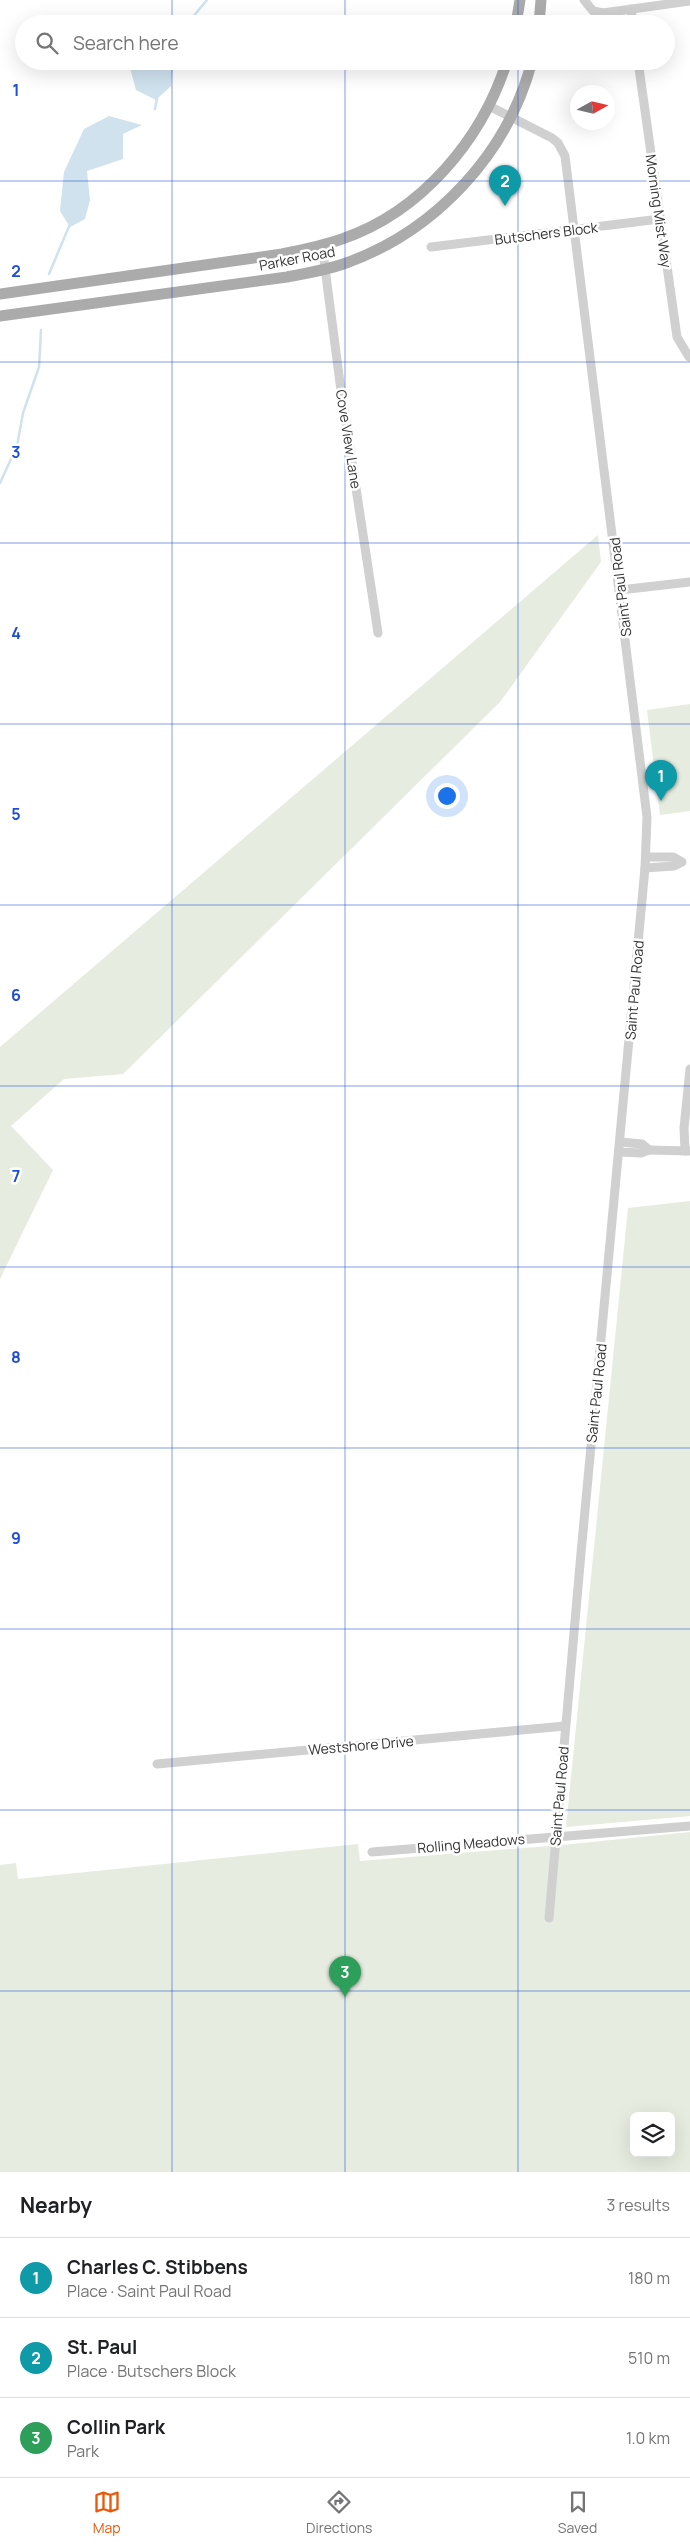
<!DOCTYPE html>
<html lang="en">
<head>
<meta charset="utf-8">
<style>
  body { margin:0; font-family:Manrope,sans-serif; background:#f6f6f6; color:#202124 }
  .controls { position:absolute; right:15px; bottom:15px; display:grid; overflow:hidden; border-radius:8px; box-shadow:0 5px 20px #0002 }
  .controls button { width:45px; height:45px; display:grid; place-items:center; padding:0; border:0; border-bottom:1px solid #e0e0e0; background:#fff; color:#202124; font:25px sans-serif }
  .compass { position:absolute; left:570px; top:85px; width:45px; height:45px; border-radius:50%; background:#fff; box-shadow:0 5px 20px #0002; rotate:82deg }
  .you { position:absolute; left:446px; top:795px; width:18px; height:18px; margin:-12px; border:4px solid #fff; border-radius:50%; background:#1a73e8; box-shadow:0 0 0 8px #1a73e833 }
  .badge { display:grid; place-items:center; width:32px; height:32px; border-radius:50%; background:#ea580c; color:#fff; font-size:16px; font-weight:700 }
  .pin { position:absolute; translate:-50% -41px; filter:drop-shadow(0 1px 2px #0008) }
  .pin::after { content:''; position:absolute; top:26px; width:18px; height:15px; background:inherit; clip-path:polygon(0 0,100% 0,50% 100%) }
  .list { margin:0; padding:0; list-style:none }
  h2 { display:flex; justify-content:space-between; align-items:center; height:65px; margin:0; padding:0 20px; font-size:21px }
  h2 small { font-size:16px; font-weight:400; color:#757577 }
  .list li { display:grid; grid-template-columns:32px 1fr auto; gap:15px; align-items:center; box-sizing:border-box; height:80px; padding:0 20px; border-top:1px solid #e0e0e0 }
  .list b { display:block; font-size:19px; white-space:nowrap }
  .list p { margin:0; font-size:16px; white-space:nowrap; color:#757577 }
  .list em { font-size:16px; font-style:normal; color:#757577 }
  .icon { flex:none; width:28px; height:28px; fill:none; stroke:currentColor; stroke-width:2; stroke-linecap:round; stroke-linejoin:round }
  .map { position:relative; flex:none; width:690px; height:2172px; overflow:hidden }
  .search { position:absolute; background:#fff; box-shadow:0 5px 20px #0002; left:15px; right:15px; top:15px; height:55px; display:flex; align-items:center; gap:12px; box-sizing:border-box; padding:0 18px; border-radius:28px; color:#757577; font-size:19px }
  .sheet { height:305px; background:#fff }
  nav { display:flex; justify-content:space-around; align-items:center; box-sizing:border-box; height:70px; border-top:1px solid #e0e0e0; background:#fff; font-size:14px; color:#757577 }
  nav a { display:grid; justify-items:center; gap:2px }
  nav .on { color:#ea580c }
  .map>svg:first-child { display:block }
  .green { fill:#e6ecdf; fill-rule:evenodd }
  .water { fill:#cfe2ee }
  .lines { fill:none; stroke-linecap:round; stroke-linejoin:round }
  .stream { stroke:#cfe2ee; stroke-width:2.5 }
  .minor { stroke:#d0d0d0; stroke-width:9 }
  .major { stroke:#ababab; stroke-width:11 }
  .grid { fill:none; stroke:#1d4ed8; stroke-width:1; stroke-opacity:0.55 }
  .labels { text-anchor:middle; dominant-baseline:central; stroke-width:5; stroke-linejoin:round; paint-order:stroke }
  .street-label { font-size:14px; fill:#333; stroke:#fff }
  .grid-label { font-size:16px; text-anchor:middle; font-weight:bold; fill:#1d4ed8; stroke:#fff; stroke-width:5; stroke-linejoin:round; paint-order:stroke }
</style>
</head>
<body>
<div class="map">
<svg width="690" height="2172" viewBox="0 0 690 2172">
  <rect width="100%" height="100%" fill="#fff"/>
  <g class="green">
    <polygon points="598,535 601,562 500,702 123,1074 64,1079 11,1126 53,1170 0,1279 0,1047"/>
    <polygon points="690,704 690,811 660,815 647,710"/>
    <polygon points="690,1201 690,1816 566,1827 628,1208"/>
    <path d="M690 1832V2172H0V1865L16 1863 18 1879 358 1844 360 1861 562 1845ZM634 2116H671V2153H634Z"/>
  </g>
  <g class="water">
    <polygon points="135,61 174,61 171,86 156,100 136,90 130,68"/>
    <polygon points="109,116 142,125 123,134 123,159 87,171 90,200 85,219 70,227 60,211 64,172 84,129"/>
  </g>
  <g class="lines">
    <g class="stream">
      <polyline points="187,24 207,0"/>
      <polyline points="155,109 157,98"/>
      <polyline points="49,274 70,224"/>
      <polyline points="0,483 17,446 23,413 39,367 41,330"/>
    </g>
    <g class="minor">
      <polyline points="584,0 593,11 603,13 690,1"/>
      <polyline points="631,9 633,24"/>
      <polyline points="638,61 677,337 689,357"/>
      <polyline points="489,106 552,138 558,143 565,156 647,817 645,868 581,1553 549,1918"/>
      <polyline points="322,245 340,383 378,633"/>
      <polyline points="431,247 660,219"/>
      <polyline points="620,590 690,582"/>
      <polyline points="645,868 674,866 682,862 673,857 646,857"/>
      <polyline points="649,1150 689,1151"/>
      <polyline points="685,1151 684,1128 690,1069"/>
      <polyline points="619,1152 641,1153 649,1150 642,1144 620,1142"/>
      <polyline points="157,1764 565,1726"/>
      <polyline points="372,1852 690,1826"/>
    </g>
    <g class="major">
      <polyline points="516,24 520,0"/>
      <polyline points="539,24 541,0"/>
      <path d="M0 294 282 254C302 250 322 246 342 239 421 212 482 140 507 61"/>
      <path d="M0 316 287 277C307 273 327 270 346 263 436 231 508 153 532 61"/>
    </g>
  </g>
  <path class="grid" d="M172 0V24M345 0V24M518 0V24M172 61V2172M345 61V2172M518 61V2172M0 181H690M0 362H690M0 543H690M0 724H690M0 905H690M0 1086H690M0 1267H690M0 1448H690M0 1629H690M0 1810H690M0 1991H690"/>
  <g class="labels">
    <g class="street-label">
      <text transform="translate(659 211) rotate(82)">Morning Mist Way</text>
      <text transform="translate(546 233) rotate(-7)">Butschers Block</text>
      <text transform="translate(297 258) rotate(-11)">Parker Road</text>
      <text transform="translate(349 439) rotate(81)">Cove View Lane</text>
      <text transform="translate(620 587) rotate(-97)">Saint Paul Road</text>
      <text transform="translate(634 990) rotate(-85)">Saint Paul Road</text>
      <text transform="translate(596 1393) rotate(-84)">Saint Paul Road</text>
      <text transform="translate(361 1745) rotate(-5)">Westshore Drive</text>
      <text transform="translate(559 1796) rotate(-85)">Saint Paul Road</text>
      <text transform="translate(471 1843) rotate(-5)">Rolling Meadows</text>
    </g>
  </g>
  <g class="grid-label">
    <text x="16" y="96">1</text>
    <text x="16" y="277">2</text>
    <text x="16" y="458">3</text>
    <text x="16" y="639">4</text>
    <text x="16" y="820">5</text>
    <text x="16" y="1001">6</text>
    <text x="16" y="1182">7</text>
    <text x="16" y="1363">8</text>
    <text x="16" y="1544">9</text>
  </g>
</svg>
<div class="controls">
<button><svg class="icon" aria-label="layers" viewBox="0 0 24 24"><path d="M12 4l9 5-9 5-9-5zM3 14l9 5 9-5"/></svg></button>
</div>
<svg class="compass" viewBox="-18 -18 36 36"><path d="M0-13l5 13h-10z" fill="#e53935"/><path d="M0 13l5-13h-10z" fill="#757577"/></svg>
<div class="you"></div>
<div class="pin badge" style="left:661px;top:801px;background:#0f9aa8">1</div>
<div class="pin badge" style="left:505px;top:206px;background:#0f9aa8">2</div>
<div class="pin badge" style="left:345px;top:1997px;background:#2e9e5b">3</div>
<div class="search"><svg class="icon" aria-label="search" viewBox="0 0 24 24"><circle cx="10" cy="10" r="6"/><path d="M15 15l6 6"/></svg>Search here</div>
</div>
<section class="sheet">
<h2>Nearby<small>3 results</small></h2>
<ul class="list">
<li><span class="badge" style="background:#0f9aa8">1</span><div><b>Charles C. Stibbens</b><p>Place · Saint Paul Road</p></div><em>180 m</em></li>
<li><span class="badge" style="background:#0f9aa8">2</span><div><b>St. Paul</b><p>Place · Butschers Block</p></div><em>510 m</em></li>
<li><span class="badge" style="background:#2e9e5b">3</span><div><b>Collin Park</b><p>Park</p></div><em>1.0 km</em></li>
</ul>
</section>
<nav>
<a class="on"><svg class="icon" aria-label="map" viewBox="0 0 24 24"><path d="M3 6l6-2 6 2 6-2v14l-6 2-6-2-6 2zM9 4v14M15 6v14"/></svg>Map</a>
<a><svg class="icon" aria-label="directions" viewBox="0 0 24 24"><path d="M12 3l9 9-9 9-9-9zM9 14v-3h6M13 9l2 2-2 2"/></svg>Directions</a>
<a><svg class="icon" aria-label="saved" viewBox="0 0 24 24"><path d="M7 4h10v16l-5-4-5 4z"/></svg>Saved</a>
</nav>
</body>
</html>
